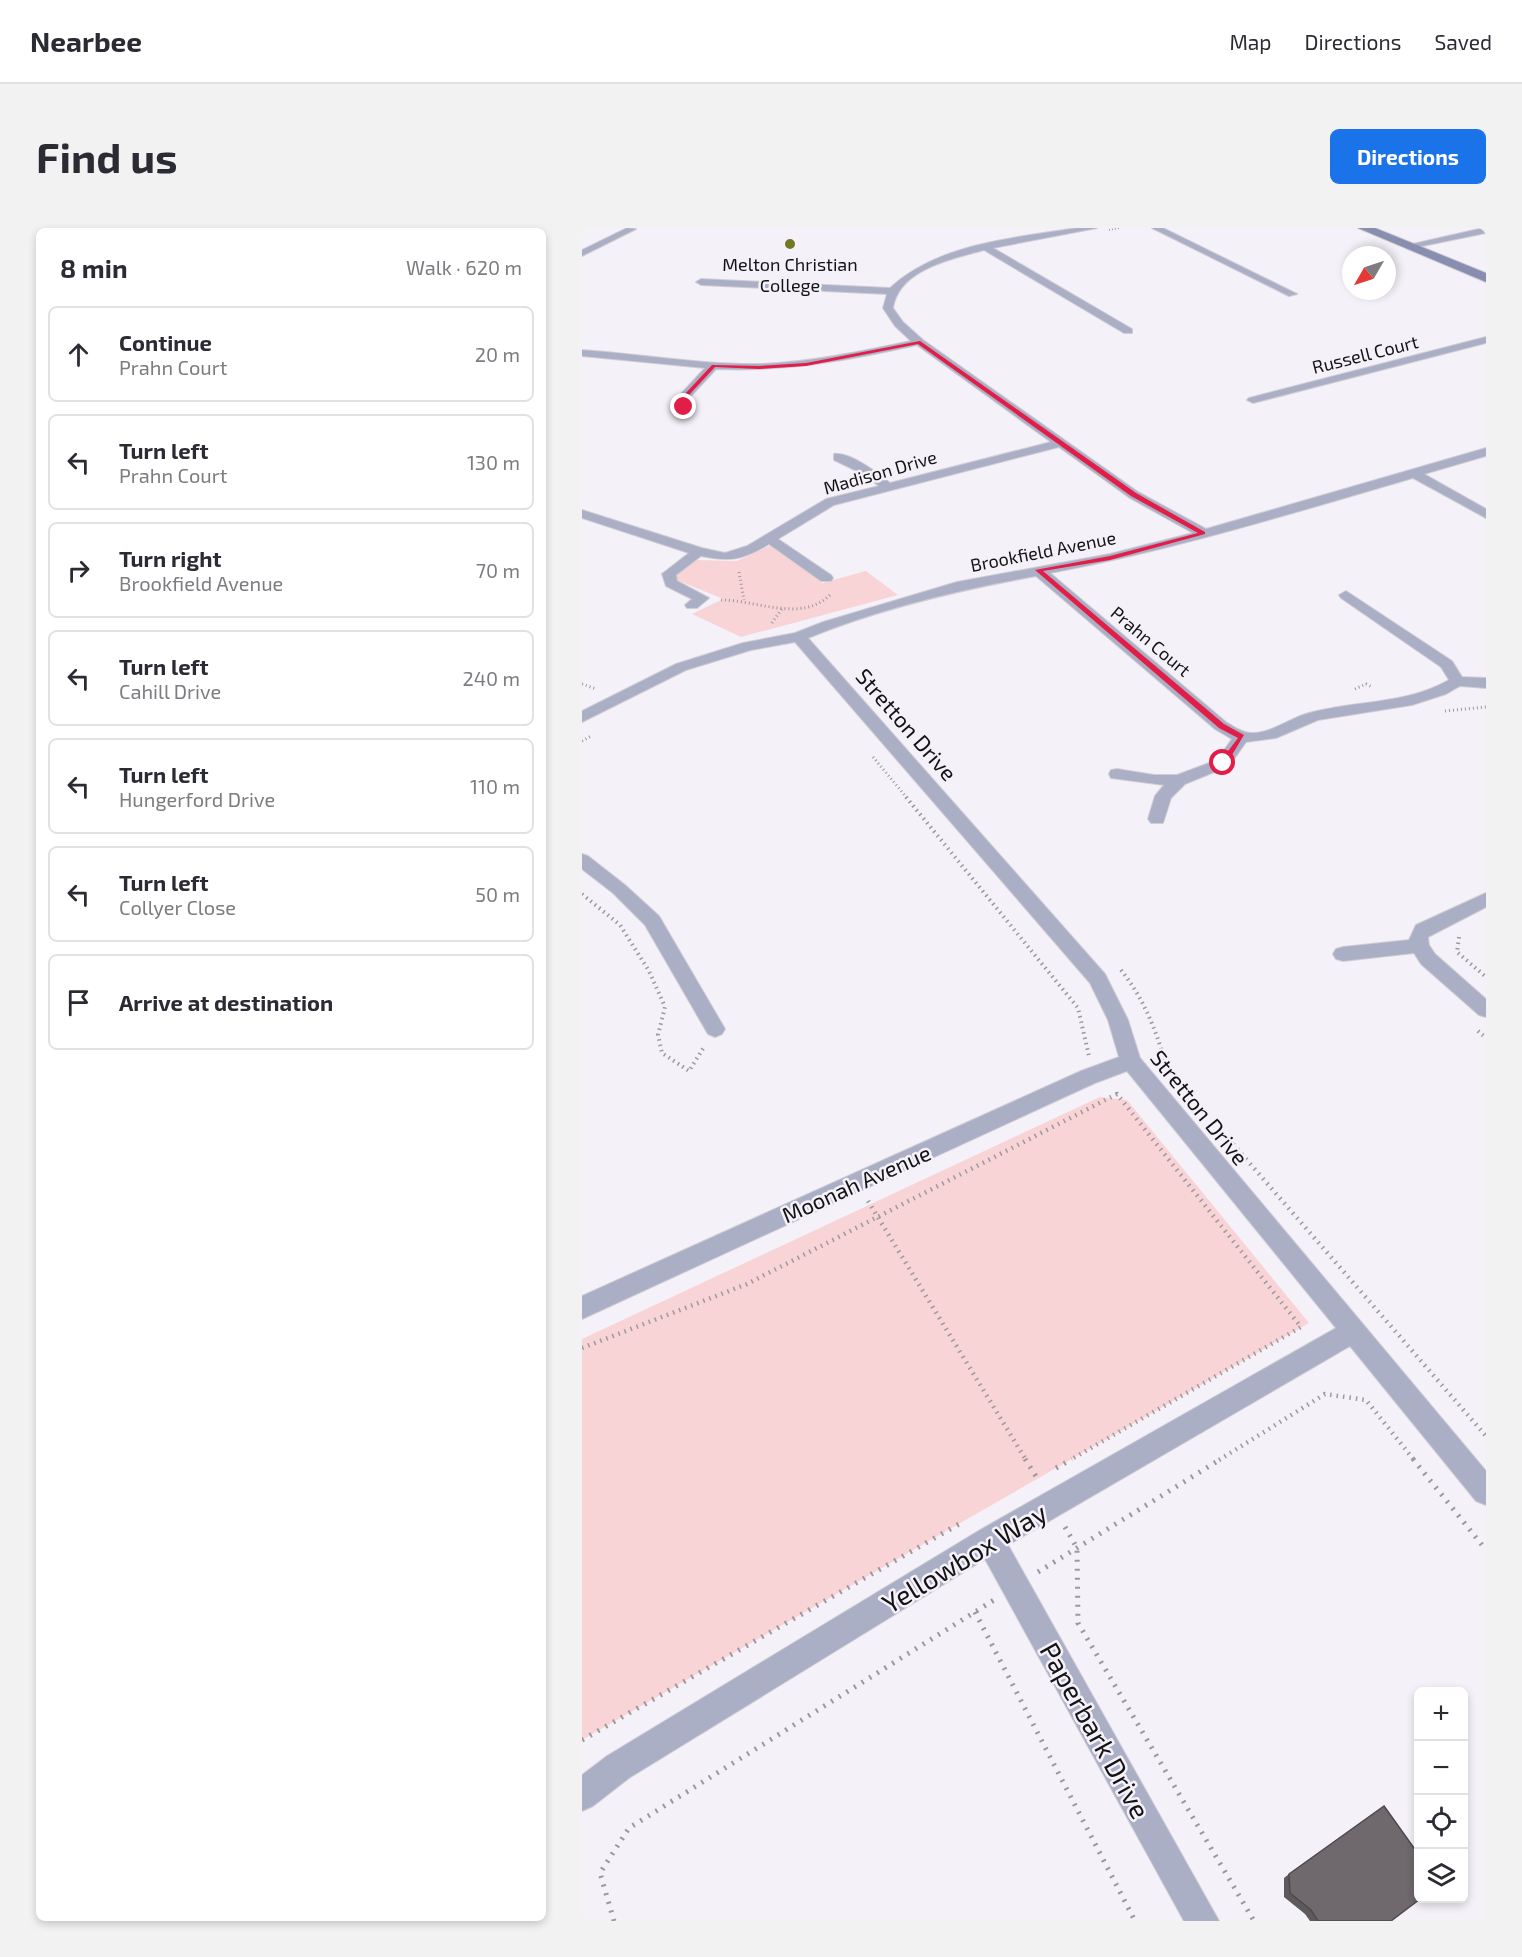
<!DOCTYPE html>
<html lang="en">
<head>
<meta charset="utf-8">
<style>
  body { margin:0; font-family:"Exo 2",sans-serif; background:#f2f2f3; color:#2b2b33 }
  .controls { position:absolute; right:18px; bottom:18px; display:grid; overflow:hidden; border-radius:9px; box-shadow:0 3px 9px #0003 }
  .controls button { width:54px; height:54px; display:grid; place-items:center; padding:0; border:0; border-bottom:2px solid #e1e1e2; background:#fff; color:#2b2b33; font:30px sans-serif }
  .compass { position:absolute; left:760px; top:18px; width:54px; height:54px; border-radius:50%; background:#fff; box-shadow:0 3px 9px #0003; rotate:231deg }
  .stop { position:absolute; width:18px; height:18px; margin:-14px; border:4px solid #e11d48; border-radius:50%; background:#fff }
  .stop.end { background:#e11d48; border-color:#fff; box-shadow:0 2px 6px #0008 }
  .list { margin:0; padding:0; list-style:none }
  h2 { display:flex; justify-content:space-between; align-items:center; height:78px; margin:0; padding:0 24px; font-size:26px }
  h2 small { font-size:20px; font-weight:400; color:#7c7c81 }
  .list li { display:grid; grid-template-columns:39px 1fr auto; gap:18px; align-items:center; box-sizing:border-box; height:96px; margin:0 12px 12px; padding:0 12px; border:2px solid #e1e1e2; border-radius:9px }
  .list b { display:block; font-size:22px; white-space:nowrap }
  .list p { margin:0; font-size:20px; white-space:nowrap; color:#7c7c81 }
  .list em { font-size:20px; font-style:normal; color:#7c7c81 }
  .icon { flex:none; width:33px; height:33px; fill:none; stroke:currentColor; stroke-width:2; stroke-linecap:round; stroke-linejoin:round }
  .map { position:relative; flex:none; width:904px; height:1693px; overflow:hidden; border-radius:9px }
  header { display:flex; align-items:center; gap:36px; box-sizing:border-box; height:84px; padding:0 30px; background:#fff; border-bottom:2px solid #e1e1e2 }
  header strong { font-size:28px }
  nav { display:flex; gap:33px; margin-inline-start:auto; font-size:21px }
  .intro { display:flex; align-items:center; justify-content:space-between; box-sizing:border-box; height:144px; padding:0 36px }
  h1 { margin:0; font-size:42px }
  .button { padding:15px 27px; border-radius:9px; background:#1a73e8; color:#fff; font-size:21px; font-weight:700 }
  main { display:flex; gap:36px; padding:0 36px }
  aside { flex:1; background:#fff; border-radius:9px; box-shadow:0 3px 9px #0003 }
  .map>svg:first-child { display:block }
  .green { fill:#f9d4d6 }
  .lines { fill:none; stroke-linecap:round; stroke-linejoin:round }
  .street-casing { stroke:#d1cdd4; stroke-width:2 }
  .secondary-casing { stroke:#d1cdd4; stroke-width:2 }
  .path-far4 { stroke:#9c999e; stroke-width:1.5; stroke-dasharray:1 2; stroke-linecap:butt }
  .path-far3 { stroke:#9c999e; stroke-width:3; stroke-dasharray:1 3; stroke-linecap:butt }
  .path-far2 { stroke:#9c999e; stroke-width:4; stroke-dasharray:1.5 4; stroke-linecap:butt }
  .path-far1 { stroke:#9c999e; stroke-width:4.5; stroke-dasharray:1.5 5; stroke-linecap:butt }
  .path { stroke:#9c999e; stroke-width:5; stroke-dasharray:2 7; stroke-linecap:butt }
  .street { fill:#abafc6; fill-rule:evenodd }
  .secondary { fill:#888eaf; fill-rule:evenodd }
  .wall { fill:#5f595d }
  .building { fill:#6f686c; stroke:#4e494c; stroke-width:1.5 }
  .route { fill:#e11d48 }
  .poi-dot { fill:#737922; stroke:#f5f1f9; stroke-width:2 }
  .labels { text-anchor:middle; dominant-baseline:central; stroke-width:5; stroke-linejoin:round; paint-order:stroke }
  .far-poi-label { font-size:18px; fill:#131214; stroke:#f5f1f9 }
  .far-street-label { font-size:18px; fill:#131214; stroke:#f5f1f9 }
  .street-label { font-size:22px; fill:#131214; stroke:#f5f1f9 }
  .near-street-label { font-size:27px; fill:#131214; stroke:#f5f1f9 }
</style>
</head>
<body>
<header>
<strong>Nearbee</strong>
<nav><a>Map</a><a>Directions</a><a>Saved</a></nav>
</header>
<div class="intro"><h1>Find us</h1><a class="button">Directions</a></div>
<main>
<aside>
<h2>8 min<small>Walk · 620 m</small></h2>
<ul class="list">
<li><svg class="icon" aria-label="ahead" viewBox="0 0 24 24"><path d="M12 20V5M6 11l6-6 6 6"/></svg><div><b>Continue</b><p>Prahn Court</p></div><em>20 m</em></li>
<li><svg class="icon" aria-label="left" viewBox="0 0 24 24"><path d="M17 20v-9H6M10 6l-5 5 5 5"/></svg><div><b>Turn left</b><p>Prahn Court</p></div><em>130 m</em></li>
<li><svg class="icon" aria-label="right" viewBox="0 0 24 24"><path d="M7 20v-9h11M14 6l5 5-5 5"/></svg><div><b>Turn right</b><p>Brookfield Avenue</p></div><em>70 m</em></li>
<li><svg class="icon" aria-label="left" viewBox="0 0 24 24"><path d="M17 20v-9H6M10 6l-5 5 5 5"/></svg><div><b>Turn left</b><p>Cahill Drive</p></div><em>240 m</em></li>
<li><svg class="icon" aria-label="left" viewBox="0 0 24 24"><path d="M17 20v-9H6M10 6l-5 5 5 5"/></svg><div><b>Turn left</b><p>Hungerford Drive</p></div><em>110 m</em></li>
<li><svg class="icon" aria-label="left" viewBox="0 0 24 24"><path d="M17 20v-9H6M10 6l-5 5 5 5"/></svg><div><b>Turn left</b><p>Collyer Close</p></div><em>50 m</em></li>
<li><svg class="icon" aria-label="arrive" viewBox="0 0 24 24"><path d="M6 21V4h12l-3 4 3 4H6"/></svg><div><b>Arrive at destination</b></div></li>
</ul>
</aside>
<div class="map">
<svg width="904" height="1693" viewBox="0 0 904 1693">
  <rect width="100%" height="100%" fill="#f5f1f9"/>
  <g class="green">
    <polygon points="189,317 240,355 284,343 316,367 159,409 110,386 141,371 90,350 115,332 155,333"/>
    <polygon points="518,869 545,872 727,1095 0,1512 0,1111"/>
  </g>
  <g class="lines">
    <defs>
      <g id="street">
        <polygon points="45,0 54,1 0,28 0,22"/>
        <path d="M495 0H515L411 20 550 101V105H542L402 22C370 31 317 41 311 80L321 94 341 112 556 264 624 301 904 220V228L842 246 904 281V290L831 250C711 285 591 322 468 345L645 495C653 499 660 505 670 505 690 505 708 490 727 485 774 472 823 477 867 452L859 439 759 370 757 367 764 363 870 433 880 449 904 450V460L878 458 864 466 830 477 736 492 694 510 664 514 647 538 603 556 589 570 581 595H569L566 591 573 568 582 557 529 550 527 546 529 542 535 541 572 547H595L635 532 650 511 633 501 454 348C377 362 299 380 226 410L523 746 546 792 558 830 904 1243V1277L894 1273 768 1118 426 1317 637 1693H602L403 1331 47 1550 11 1578 0 1583V1547L25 1528 398 1302 754 1100 545 843 513 855 0 1091V1068L499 843 537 829 526 792 508 755 213 414 169 422 104 442 0 494V483L94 436 161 415 213 405 241 394 375 354 528 326 611 305 548 270 477 219 252 277 196 311 249 347 251 350 249 353H239L187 316C161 332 148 334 119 328L94 347 95 353 127 370 115 380H105L103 377 110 371 84 358 80 346 107 325 0 290V282L120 320 143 325 165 318 244 271 297 258 281 246 252 232V226C268 224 296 245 308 255L469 214 335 117C268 132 203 144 134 141L108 169V179L102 182 96 179 97 168 123 140 0 128V122C60 126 119 137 179 136 230 134 280 123 329 113L313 98 301 80 305 66 119 57 114 54 119 51 308 60C357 15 432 10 495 0Z"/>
        <polygon points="570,0 581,0 715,66 707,68"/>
        <polygon points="901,0 904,0 904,5 826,21 822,18"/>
        <polygon points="904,109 904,115 671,175 665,172 667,170"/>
        <polygon points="0,626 6,628 43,657 77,688 143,801 140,806 133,809 126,806 63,697 31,665 0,641"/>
        <polygon points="904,665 904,679 846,709 847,717 853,726 904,771 904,789 897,787 839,736 832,725 761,733 754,731 751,726 754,721 761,719 827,712 834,697"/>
      </g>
      <polygon id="secondary" points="776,0 793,0 904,45 904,54"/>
    </defs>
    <use href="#street" class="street-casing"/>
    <use href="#secondary" class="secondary-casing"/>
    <polyline class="path-far4" points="527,2 538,0"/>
    <g class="path-far3">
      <polyline points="157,344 162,372"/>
      <path d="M139 372C175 372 219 395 248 367"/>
      <polyline points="190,395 201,379"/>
      <polyline points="0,456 14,461"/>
      <polyline points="773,461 784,456 790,459"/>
      <polyline points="863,483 904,479"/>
      <polyline points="0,513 9,508"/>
      <polyline points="291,529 325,570"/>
    </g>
    <g class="path-far2">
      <polyline points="324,569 496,780 507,828"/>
      <polyline points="0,666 38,697 67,743 83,779 76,807 80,825 107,843 122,819"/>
      <polyline points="877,709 875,724 904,749"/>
      <path d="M539 742C562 771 574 802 584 837"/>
      <polyline points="896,803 904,810"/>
    </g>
    <g class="path-far1">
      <polyline points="651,916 904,1208"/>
      <polyline points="286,973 444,1232"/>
      <polyline points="0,1120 165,1056 535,866 719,1099 488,1232"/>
      <polyline points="637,1232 743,1166 784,1172 832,1232"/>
    </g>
    <g class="path">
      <polyline points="443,1231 457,1253"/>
      <polyline points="831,1231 904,1322"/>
      <polyline points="474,1240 490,1231"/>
      <polyline points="483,1299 495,1320 496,1395 672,1693"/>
      <polyline points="456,1344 639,1231"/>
      <polyline points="393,1384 553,1693"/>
      <polyline points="0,1512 377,1296"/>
      <polyline points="32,1693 18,1645 47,1600 412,1372"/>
    </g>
    <use href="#street" class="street"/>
    <use href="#secondary" class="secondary"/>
  </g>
  <polygon class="wall" points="707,1646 809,1693 728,1693 723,1686 702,1669 702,1650"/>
  <polygon class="building" points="802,1578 837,1627 837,1671 838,1671 809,1693 736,1693 729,1682 708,1665 707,1646"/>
  <polygon class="route" points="338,113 554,265 623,304 623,306 528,332 461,343 642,496 662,507 644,537 637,535 656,510 637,500 453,342 528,328 616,305 549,268 336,116 224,138 177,141 133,139 106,168 104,180 99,179 102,167 130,137 177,138 224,135"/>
  <circle class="poi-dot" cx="208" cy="16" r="6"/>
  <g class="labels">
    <g class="far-poi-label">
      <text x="208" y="36">Melton Christian<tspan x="208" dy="21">College</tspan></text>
    </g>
    <g class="far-street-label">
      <text transform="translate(783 126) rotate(-14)">Russell Court</text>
      <text transform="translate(298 244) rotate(-16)">Madison Drive</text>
      <text transform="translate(461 323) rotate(-11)">Brookfield Avenue</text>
      <text transform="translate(569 413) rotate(40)">Prahn Court</text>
    </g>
    <g class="street-label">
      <text transform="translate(325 496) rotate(49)">Stretton Drive</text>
      <text transform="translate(618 879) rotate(51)">Stretton Drive</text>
      <text transform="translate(274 955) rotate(-24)">Moonah Avenue</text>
    </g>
    <g class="near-street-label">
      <text transform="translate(382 1329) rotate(-31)">Yellowbox Way</text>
      <text transform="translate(514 1502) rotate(61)">Paperbark Drive</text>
    </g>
  </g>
</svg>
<div class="controls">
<button>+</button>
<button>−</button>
<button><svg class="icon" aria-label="locate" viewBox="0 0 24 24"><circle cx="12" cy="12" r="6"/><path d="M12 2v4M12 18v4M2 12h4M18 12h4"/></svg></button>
<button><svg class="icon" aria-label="layers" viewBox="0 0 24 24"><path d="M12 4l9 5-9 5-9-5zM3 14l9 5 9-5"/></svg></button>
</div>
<svg class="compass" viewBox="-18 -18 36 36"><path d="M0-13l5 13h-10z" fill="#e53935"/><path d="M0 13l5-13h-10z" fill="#7c7c81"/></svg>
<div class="stop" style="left:641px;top:535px"></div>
<div class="stop end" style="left:102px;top:179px"></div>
</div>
</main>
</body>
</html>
